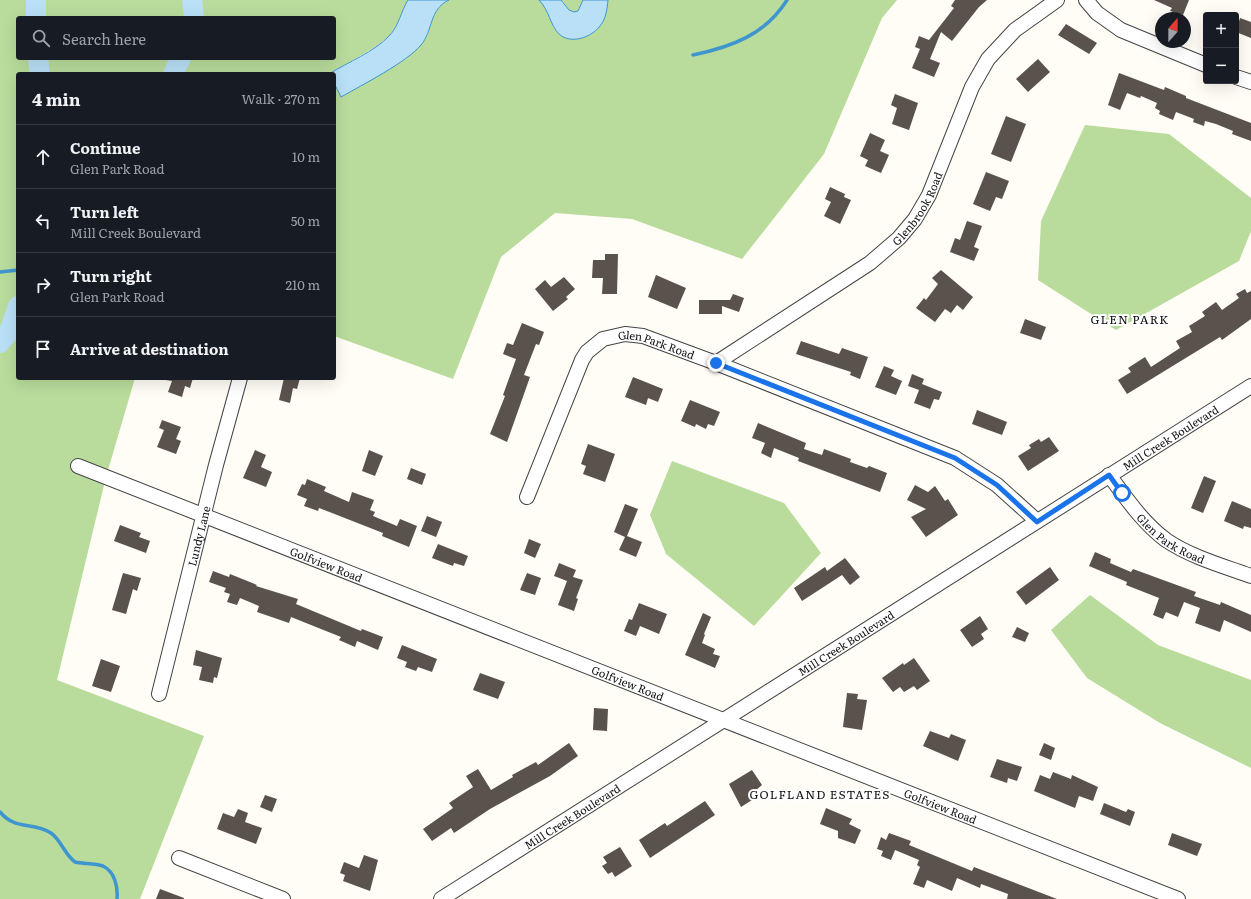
<!DOCTYPE html>
<html lang="en">
<head>
<meta charset="utf-8">
<style>
  body { margin:0; font-family:Literata,serif; background:#242831; color:#f1f3f6 }
  .controls { position:absolute; right:12px; top:12px; display:grid; overflow:hidden; border-radius:4px; box-shadow:0 4px 16px #0002 }
  .controls button { width:36px; height:36px; display:grid; place-items:center; padding:0; border:0; border-bottom:1px solid #363941; background:#171b24; color:#f1f3f6; font:20px sans-serif }
  .compass { position:absolute; left:1155px; top:12px; width:36px; height:36px; border-radius:50%; background:#171b24; box-shadow:0 4px 16px #0002; rotate:21deg }
  .stop { position:absolute; width:12px; height:12px; margin:-9px; border:3px solid #1a73e8; border-radius:50%; background:#fff }
  .stop.end { background:#1a73e8; border-color:#fff; box-shadow:0 1px 4px #0008 }
  .list { margin:0; padding:0; list-style:none }
  h2 { display:flex; justify-content:space-between; align-items:center; height:52px; margin:0; padding:0 16px; font-size:17px }
  h2 small { font-size:13px; font-weight:400; color:#9ea1a6 }
  .list li { display:grid; grid-template-columns:26px 1fr auto; gap:12px; align-items:center; box-sizing:border-box; height:64px; padding:0 16px; border-top:1px solid #363941 }
  .list b { display:block; font-size:15px; white-space:nowrap }
  .list p { margin:0; font-size:13px; white-space:nowrap; color:#9ea1a6 }
  .list em { font-size:13px; font-style:normal; color:#9ea1a6 }
  .icon { flex:none; width:22px; height:22px; fill:none; stroke:currentColor; stroke-width:2; stroke-linecap:round; stroke-linejoin:round }
  .map { position:relative; flex:none; width:1251px; height:899px; overflow:hidden }
  .search { position:absolute; background:#171b24; box-shadow:0 4px 16px #0002; left:16px; top:16px; width:320px; height:44px; display:flex; align-items:center; gap:10px; box-sizing:border-box; padding:0 14px; border-radius:4px; color:#9ea1a6; font-size:15px }
  .panel { position:absolute; background:#171b24; box-shadow:0 4px 16px #0002; left:16px; top:72px; width:320px; height:308px; border-radius:4px }
  .map>svg:first-child { display:block }
  .forest { fill:#b9dc9c; fill-rule:evenodd }
  .water { fill:#b9e0f7; stroke:#3f96cf }
  .lines { fill:none; stroke-linecap:round; stroke-linejoin:round }
  .stream { stroke:#3f96cf; stroke-width:3.5 }
  .river { stroke:#b9e0f7; stroke-width:20 }
  .building { fill:#5a524d }
  .minor-casing { stroke:#444; stroke-width:16 }
  .minor { stroke:#fff; stroke-width:14 }
  .route { stroke:#1a73e8; stroke-width:5 }
  .labels { text-anchor:middle; dominant-baseline:central; stroke-width:4; stroke-linejoin:round; paint-order:stroke }
  .street-label { font-size:11px; fill:#111; stroke:#fff }
  .neighbourhood-label { font-size:12px; letter-spacing:1px; fill:#111; stroke:#fff }
</style>
</head>
<body>
<div class="map">
<svg width="1251" height="899" viewBox="0 0 1251 899">
  <rect width="100%" height="100%" fill="#fffdf5"/>
  <g class="forest">
    <path d="M0 0H408L398 23 390 35 377 46 329 74H18V378H135L106 477 57 680 204 736 140 899H0ZM18 18H334V58H18Z"/>
    <polygon points="449,0 539,0 544,5 555,30 607,7 608,0 897,0 882,18 824,154 742,259 632,219 555,213 501,257 453,379 334,336 334,83 341,97 427,36 434,13 444,2"/>
    <polygon points="561,0 583,0 578,11 574,12 569,10"/>
    <polygon points="1085,125 1169,134 1251,198 1251,231 1239,261 1116,330 1038,280 1041,221"/>
    <polygon points="672,461 784,503 821,553 754,626 666,554 650,515"/>
    <polygon points="1090,595 1158,645 1251,680 1251,768 1160,723 1087,678 1051,630"/>
  </g>
  <g class="water">
    <path d="M408 0H449C429 9 433 31 421 45 407 62 362 85 341 97L334 83V74H329C348 62 374 52 389 36 399 26 401 11 408 0Z"/>
    <path d="M539 0H561L569 10 574 12 578 11 583 0H608C607 9 606 19 600 26 592 37 571 45 559 34 550 25 549 10 539 0Z"/>
  </g>
  <g class="lines">
    <g class="stream">
      <path d="M693 55C731 47 765 35 787 0"/>
      <polyline points="0,272 18,270"/>
      <path d="M0 812C16 831 32 821 51 833 61 840 65 855 75 862 83 864 94 863 103 866 115 872 118 887 117 899"/>
    </g>
    <g class="river">
      <polyline points="192,0 194,18"/>
      <polyline points="36,18 36,0"/>
      <polyline points="38,58 40,74"/>
      <polyline points="173,74 181,58"/>
      <polyline points="0,343 9,332 18,306"/>
    </g>
  </g>
  <g class="building">
    <polygon points="955,0 987,0 979,7 952,41 941,32 930,59 940,63 934,77 912,68 920,49 915,47 919,36 929,40 954,8 951,6"/>
    <polygon points="1154,0 1189,0 1183,15 1170,11 1172,8"/>
    <polygon points="1240,18 1251,22 1251,38 1236,32"/>
    <polygon points="1066,24 1097,43 1089,54 1058,35"/>
    <polygon points="1038,59 1050,72 1028,92 1016,79"/>
    <polygon points="1119,73 1164,90 1165,87 1186,96 1186,98 1251,123 1251,141 1232,134 1233,131 1216,124 1205,121 1204,126 1193,122 1194,119 1176,112 1173,120 1159,114 1160,111 1155,108 1157,103 1141,96 1140,98 1127,93 1120,110 1108,105"/>
    <polygon points="895,94 918,103 909,130 892,124 897,108 891,105"/>
    <polygon points="1006,116 1026,124 1011,162 991,154"/>
    <polygon points="870,133 885,140 880,151 889,155 881,173 865,166 868,160 860,156"/>
    <polygon points="986,172 1009,181 1002,199 996,197 990,211 973,204"/>
    <polygon points="830,187 845,194 844,197 851,200 840,224 824,216 831,202 825,199"/>
    <polygon points="967,221 982,226 974,247 979,249 974,261 950,252 955,238 960,240"/>
    <polygon points="605,254 618,254 617,294 602,294 603,278 592,278 593,260 605,260"/>
    <polygon points="941,270 973,297 963,310 957,305 951,313 945,309 935,322 916,308 924,298 926,300 938,284 932,278"/>
    <polygon points="656,275 686,288 677,309 648,297"/>
    <polygon points="564,277 575,289 566,297 568,299 553,311 535,289 545,280 551,287"/>
    <polygon points="1245,289 1247,293 1251,291 1251,319 1222,340 1220,337 1127,394 1118,380 1131,372 1128,368 1145,357 1151,367 1180,348 1176,341 1192,332 1189,326 1205,316 1202,312 1216,302 1222,310 1239,298 1236,294"/>
    <polygon points="733,294 744,298 739,312 722,306 722,314 699,314 699,300 730,300"/>
    <polygon points="1025,319 1046,327 1041,340 1020,333"/>
    <polygon points="522,323 544,332 539,345 536,344 524,375 530,377 507,442 490,434 505,396 503,395 516,359 503,354 507,343 513,345"/>
    <polygon points="801,341 839,354 842,348 868,357 860,379 850,375 851,372 796,354"/>
    <polygon points="884,366 894,370 891,376 902,381 896,395 875,387"/>
    <polygon points="912,374 924,379 922,384 942,392 939,400 934,399 930,409 914,403 919,390 908,386"/>
    <polygon points="633,377 663,389 658,402 648,398 646,405 625,397"/>
    <polygon points="166,378 193,378 190,388 185,386 182,397 168,392 172,381 166,380"/>
    <polygon points="284,378 300,378 297,389 293,388 290,403 279,400"/>
    <polygon points="690,400 720,412 714,426 708,424 706,429 696,424 695,427 681,421"/>
    <polygon points="977,410 1007,422 1002,435 972,424"/>
    <polygon points="162,420 181,427 176,439 181,441 176,454 157,447 164,430 159,428"/>
    <polygon points="758,423 806,443 804,449 822,455 824,449 851,459 850,462 867,468 869,466 887,473 880,492 798,461 799,458 774,448 771,458 761,453 765,443 752,438"/>
    <polygon points="1049,437 1059,451 1028,471 1018,456 1031,448 1029,445 1039,439 1041,442"/>
    <polygon points="588,444 615,454 605,482 583,474 586,466 581,464"/>
    <polygon points="255,450 266,455 261,467 272,472 266,487 243,478"/>
    <polygon points="369,450 383,456 375,476 362,471"/>
    <polygon points="411,468 426,474 422,485 407,479"/>
    <polygon points="1204,476 1216,481 1203,513 1191,508"/>
    <polygon points="307,479 326,487 324,491 349,502 352,492 374,500 370,510 375,512 373,516 397,526 400,519 417,526 409,547 382,536 383,533 332,513 319,508 318,511 304,506 307,499 297,495 302,484 305,485"/>
    <polygon points="915,485 928,492 935,486 945,501 948,499 958,515 926,537 911,517 926,509 907,500"/>
    <polygon points="1232,501 1251,509 1251,528 1244,526 1243,529 1224,521"/>
    <polygon points="625,504 638,509 627,536 642,542 636,557 619,550 625,537 614,532"/>
    <polygon points="427,516 442,522 436,537 421,531"/>
    <polygon points="120,525 141,533 139,537 150,541 146,553 114,541"/>
    <polygon points="529,539 541,544 535,558 524,553"/>
    <polygon points="438,544 468,556 464,566 454,563 453,566 432,558"/>
    <polygon points="1095,552 1111,559 1110,563 1131,572 1133,569 1196,592 1194,596 1220,605 1221,602 1251,615 1251,632 1224,620 1220,632 1195,623 1200,608 1184,602 1178,617 1166,612 1163,619 1153,615 1159,598 1126,585 1127,582 1089,566"/>
    <polygon points="845,558 860,577 850,585 842,575 802,601 794,588 825,567 827,571"/>
    <polygon points="559,563 576,570 573,577 583,580 576,598 578,599 574,611 558,605 567,581 554,576"/>
    <polygon points="1050,567 1059,580 1026,605 1016,592"/>
    <polygon points="213,571 229,577 230,574 257,585 256,586 298,599 296,604 361,631 362,629 383,637 378,650 357,641 355,647 339,640 341,637 291,617 289,623 257,612 259,606 240,598 237,605 227,602 230,594 224,592 226,588 209,582"/>
    <polygon points="123,573 141,578 137,591 133,589 126,614 112,610"/>
    <polygon points="527,573 541,578 535,595 520,590"/>
    <polygon points="639,603 667,614 659,634 640,626 636,636 624,631 629,619 632,620"/>
    <polygon points="703,613 711,617 704,634 705,635 702,643 715,649 713,654 720,656 715,668 685,655"/>
    <polygon points="980,616 988,629 981,634 984,639 972,647 960,630"/>
    <polygon points="1017,627 1029,633 1025,642 1012,637"/>
    <polygon points="402,645 437,659 432,672 418,667 416,671 405,667 407,662 397,658"/>
    <polygon points="196,650 222,658 217,678 214,677 213,683 199,680 202,667 193,665"/>
    <polygon points="914,658 930,681 917,690 914,686 904,692 900,687 893,692 882,678 903,663 904,665"/>
    <polygon points="101,659 120,666 111,692 92,686"/>
    <polygon points="480,673 505,682 498,699 473,690"/>
    <polygon points="847,693 858,694 857,699 867,700 862,730 843,727"/>
    <polygon points="594,708 608,709 607,731 593,730"/>
    <polygon points="930,731 949,738 951,734 966,740 958,761 923,746"/>
    <polygon points="569,743 578,756 550,776 490,809 454,833 451,828 432,841 423,829 453,808 449,803 473,787 466,776 478,769 491,790 513,777 512,775 536,762 538,765"/>
    <polygon points="1044,743 1055,748 1051,760 1039,755"/>
    <polygon points="997,759 1022,767 1017,781 1008,778 1007,783 990,777"/>
    <polygon points="752,770 762,785 749,796 752,800 741,807 729,784"/>
    <polygon points="1053,772 1071,779 1072,775 1098,787 1093,801 1079,796 1075,808 1034,791 1040,775 1050,779"/>
    <polygon points="265,795 277,799 272,812 260,807"/>
    <polygon points="705,801 715,815 650,858 639,840 665,823 667,826"/>
    <polygon points="1104,803 1126,812 1128,809 1135,812 1130,826 1100,814"/>
    <polygon points="826,808 852,819 849,824 861,830 855,844 838,838 838,831 820,824"/>
    <polygon points="238,809 248,813 245,822 262,828 256,844 217,829 223,813 234,817"/>
    <polygon points="889,833 911,841 909,845 972,871 974,867 1057,899 1007,899 1008,894 981,884 980,888 957,878 952,891 927,880 924,888 913,884 920,867 917,865 919,860 895,850 891,860 881,856 883,851 877,849 881,837 886,840"/>
    <polygon points="1172,833 1202,844 1197,856 1168,845"/>
    <polygon points="620,847 632,866 615,877 612,872 608,874 602,866 607,863 603,857"/>
    <polygon points="364,855 378,860 370,891 343,881 345,875 340,873 344,862 359,868"/>
    <polygon points="160,889 184,898 184,899 156,899"/>
  </g>
  <g class="lines">
    <defs>
      <g id="minor">
        <polyline points="1086,0 1097,13 1121,30 1206,65"/>
        <polyline points="1236,77 1251,82"/>
        <path id="s1" d="M716 363 870 263 899 238 915 219 929 195 972 87 988 59 1015 30 1057 0"/>
        <path id="s2" d="M78 466 1178 899"/>
        <path id="s3" d="M1109 475C1126 498 1143 523 1166 540 1191 557 1223 566 1251 576"/>
        <path id="s4" d="M527 497 582 360 587 352 603 339 625 334 643 336 716 363 955 458 997 485 1037 521"/>
        <path id="s5" d="M159 694 216 465 240 378"/>
        <polyline points="179,858 283,899"/>
        <path id="s6" d="M441 899 1251 386"/>
      </g>
    </defs>
    <use href="#minor" class="minor-casing"/>
    <use href="#minor" class="minor"/>
  </g>
  <g class="lines">
    <polyline class="route" points="716,363 955,458 997,485 1037,522 1109,475 1122,493"/>
  </g>
  <g class="labels">
    <g class="street-label">
      <text stroke="none"><textPath href="#s1" startOffset="257">Glenbrook Road</textPath></text>
      <text stroke="none"><textPath href="#s4" startOffset="233">Glen Park Road</textPath></text>
      <text stroke="none"><textPath href="#s6" startOffset="863">Mill Creek Boulevard</textPath></text>
      <text stroke="none"><textPath href="#s5" startOffset="163">Lundy Lane</textPath></text>
      <text stroke="none"><textPath href="#s3" startOffset="90">Glen Park Road</textPath></text>
      <text stroke="none"><textPath href="#s2" startOffset="267">Golfview Road</textPath></text>
      <text stroke="none"><textPath href="#s6" startOffset="479">Mill Creek Boulevard</textPath></text>
      <text stroke="none"><textPath href="#s2" startOffset="591">Golfview Road</textPath></text>
      <text stroke="none"><textPath href="#s2" startOffset="927">Golfview Road</textPath></text>
      <text stroke="none"><textPath href="#s6" startOffset="155">Mill Creek Boulevard</textPath></text>
    </g>
    <g class="neighbourhood-label">
      <text x="1130" y="319">GLEN PARK</text>
      <text x="820" y="794">GOLFLAND ESTATES</text>
    </g>
  </g>
</svg>
<div class="controls">
<button>+</button>
<button>−</button>
</div>
<svg class="compass" viewBox="-18 -18 36 36"><path d="M0-13l5 13h-10z" fill="#e53935"/><path d="M0 13l5-13h-10z" fill="#9ea1a6"/></svg>
<div class="stop" style="left:1122px;top:493px"></div>
<div class="stop end" style="left:716px;top:363px"></div>
<div class="search"><svg class="icon" aria-label="search" viewBox="0 0 24 24"><circle cx="10" cy="10" r="6"/><path d="M15 15l6 6"/></svg>Search here</div>
<section class="panel">
<h2>4 min<small>Walk · 270 m</small></h2>
<ul class="list">
<li><svg class="icon" aria-label="ahead" viewBox="0 0 24 24"><path d="M12 20V5M6 11l6-6 6 6"/></svg><div><b>Continue</b><p>Glen Park Road</p></div><em>10 m</em></li>
<li><svg class="icon" aria-label="left" viewBox="0 0 24 24"><path d="M17 20v-9H6M10 6l-5 5 5 5"/></svg><div><b>Turn left</b><p>Mill Creek Boulevard</p></div><em>50 m</em></li>
<li><svg class="icon" aria-label="right" viewBox="0 0 24 24"><path d="M7 20v-9h11M14 6l5 5-5 5"/></svg><div><b>Turn right</b><p>Glen Park Road</p></div><em>210 m</em></li>
<li><svg class="icon" aria-label="arrive" viewBox="0 0 24 24"><path d="M6 21V4h12l-3 4 3 4H6"/></svg><div><b>Arrive at destination</b></div></li>
</ul>
</section>
</div>
</body>
</html>
